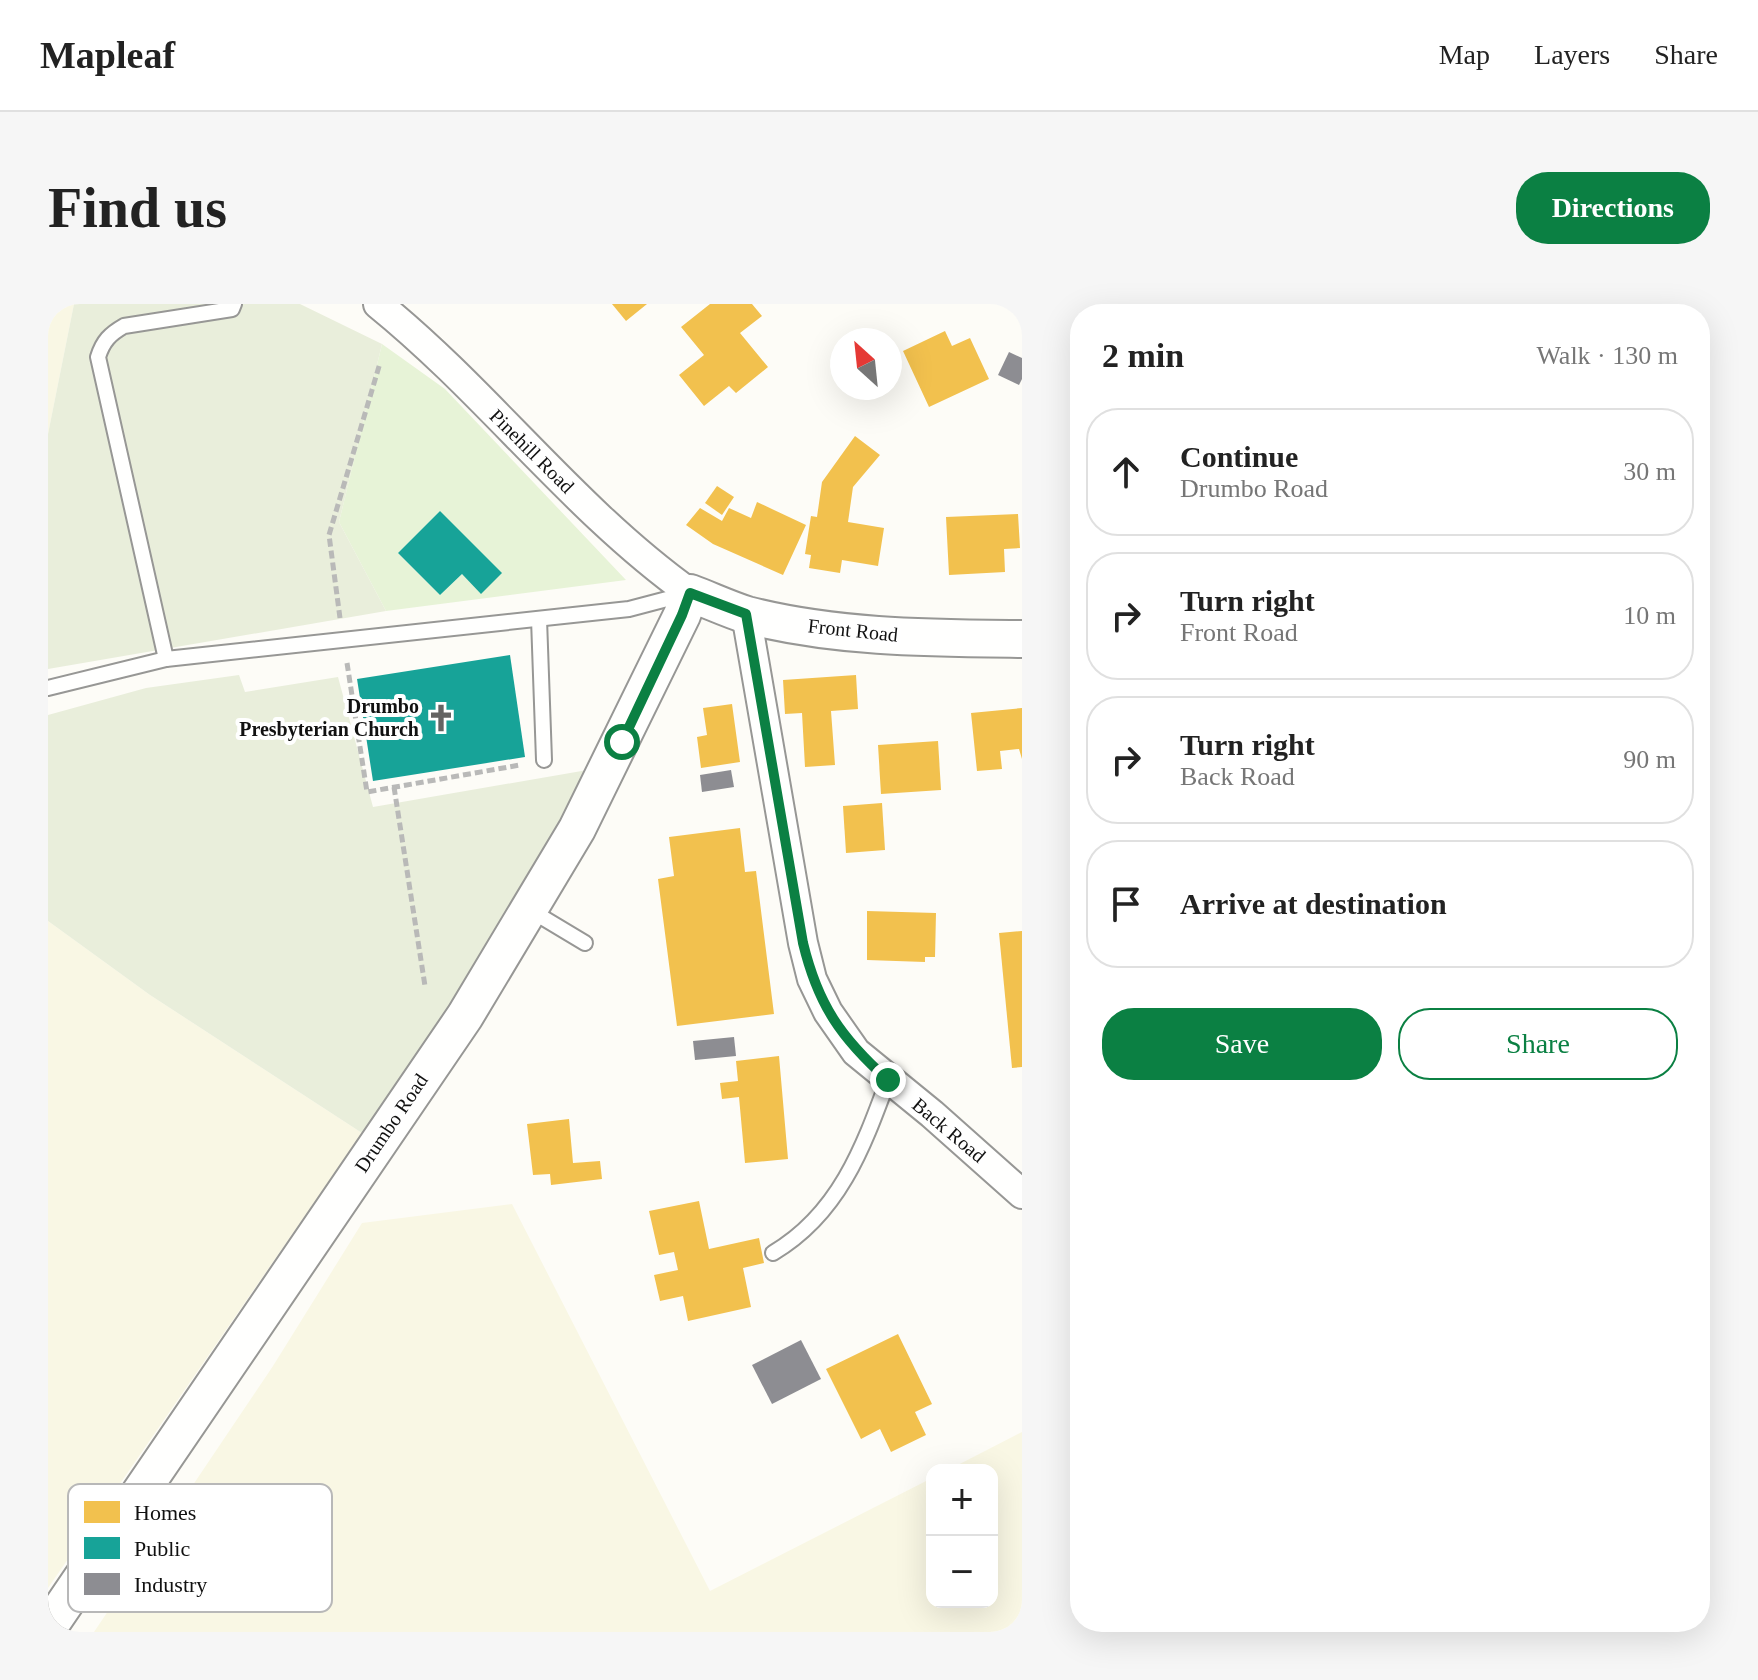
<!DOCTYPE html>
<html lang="en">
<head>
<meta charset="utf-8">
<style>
  body { margin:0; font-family:Georgia,serif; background:#f6f6f6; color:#222 }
  .controls { position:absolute; right:24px; bottom:24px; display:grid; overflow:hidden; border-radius:16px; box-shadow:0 8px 32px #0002 }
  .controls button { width:72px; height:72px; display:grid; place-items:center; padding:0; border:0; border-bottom:2px solid #e0e0e0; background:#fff; color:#222; font:40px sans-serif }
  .compass { position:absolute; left:782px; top:24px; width:72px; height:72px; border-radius:50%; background:#fff; box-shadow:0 8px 32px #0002; rotate:333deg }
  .stop { position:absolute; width:24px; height:24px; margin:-18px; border:6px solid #0b8043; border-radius:50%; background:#fff }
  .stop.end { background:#0b8043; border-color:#fff; box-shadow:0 2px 8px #0008 }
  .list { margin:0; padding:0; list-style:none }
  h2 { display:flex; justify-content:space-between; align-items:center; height:104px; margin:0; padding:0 32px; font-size:34px }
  h2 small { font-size:26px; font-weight:400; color:#767676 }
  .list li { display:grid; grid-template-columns:52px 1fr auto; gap:24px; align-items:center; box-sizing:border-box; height:128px; margin:0 16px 16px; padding:0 16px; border:2px solid #e0e0e0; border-radius:32px }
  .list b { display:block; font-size:30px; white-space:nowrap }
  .list p { margin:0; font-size:26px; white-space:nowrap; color:#767676 }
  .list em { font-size:26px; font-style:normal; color:#767676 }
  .actions { display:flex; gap:16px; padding:24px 32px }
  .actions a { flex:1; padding:18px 0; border:2px solid #0b8043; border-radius:32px; text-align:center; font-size:28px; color:#0b8043 }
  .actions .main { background:#0b8043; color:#fff }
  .icon { flex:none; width:44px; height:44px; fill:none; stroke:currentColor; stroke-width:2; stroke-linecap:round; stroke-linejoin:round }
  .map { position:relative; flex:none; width:974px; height:1328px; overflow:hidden; border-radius:32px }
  header { display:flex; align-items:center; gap:48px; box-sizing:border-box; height:112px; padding:0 40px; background:#fff; border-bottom:2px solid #e0e0e0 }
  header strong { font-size:38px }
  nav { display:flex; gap:44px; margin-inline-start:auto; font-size:28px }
  .intro { display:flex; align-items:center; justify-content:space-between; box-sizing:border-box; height:192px; padding:0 48px }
  h1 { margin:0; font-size:56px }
  .button { padding:20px 36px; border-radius:32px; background:#0b8043; color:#fff; font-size:28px; font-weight:700 }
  main { display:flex; gap:48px; padding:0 48px }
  aside { flex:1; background:#fff; border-radius:32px; box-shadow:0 8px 32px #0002 }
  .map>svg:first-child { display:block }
  .farmland { fill:#f9f7e4 }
  .green { fill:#e7f3d7; fill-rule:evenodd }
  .cemetery { fill:#e9eedb }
  .homes { fill:#f2c14e }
  .public { fill:#17a398 }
  .industry { fill:#8d8d92 }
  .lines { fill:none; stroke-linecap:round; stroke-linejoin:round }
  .service-casing { stroke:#979795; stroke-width:18 }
  .minor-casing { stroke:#979795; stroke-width:32 }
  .tertiary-casing { stroke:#979795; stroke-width:40 }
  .path { stroke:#b9b9b8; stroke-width:5; stroke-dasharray:8 4; stroke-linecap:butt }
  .service { stroke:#fffffe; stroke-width:14 }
  .minor { stroke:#fffffe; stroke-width:28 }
  .tertiary { stroke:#fffffe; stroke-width:36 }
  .route { stroke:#0b8043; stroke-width:10 }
  .labels { text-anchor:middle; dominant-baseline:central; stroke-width:8; stroke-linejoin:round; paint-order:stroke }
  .street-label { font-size:20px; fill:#111; stroke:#fff }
  .poi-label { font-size:20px; font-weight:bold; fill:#111; stroke:#fff; text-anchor:end }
  .key { fill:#fff; stroke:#b8b8b8; stroke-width:2 }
  .key-label { font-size:22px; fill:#111 }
</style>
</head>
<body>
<header>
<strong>Mapleaf</strong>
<nav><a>Map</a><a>Layers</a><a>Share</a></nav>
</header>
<div class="intro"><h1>Find us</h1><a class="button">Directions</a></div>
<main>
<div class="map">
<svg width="974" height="1328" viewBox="0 0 974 1328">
  <rect width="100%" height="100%" fill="#fdfcf7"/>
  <g class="farmland">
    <polygon points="0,0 26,0 0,130"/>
    <polygon points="0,617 102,691 314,829 0,1284"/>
    <polygon points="464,900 662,1287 884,1174 884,1298 944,1298 944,1166 900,1166 974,1128 974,1328 46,1328 225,1062 314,919"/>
  </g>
  <path class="green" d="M334 40 397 85 578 276 338 307 291 218ZM392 207 433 289 414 270 392 291 350 249Z"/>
  <g class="cemetery">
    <polygon points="26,0 252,0 334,40 291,218 338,307 0,365 0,130"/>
    <polygon points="191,371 197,388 290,373 325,503 551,464 458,636 314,829 102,691 0,617 0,411 98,384"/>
  </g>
  <g class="homes">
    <polygon points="564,0 599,0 578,17"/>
    <polygon points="662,0 704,0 714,12 692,29 720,63 688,89 681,82 656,102 631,71 656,51 633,23"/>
    <polygon points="897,27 904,42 922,34 941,75 881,103 855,47"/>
    <polygon points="807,132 832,151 805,183 800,218 836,224 830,262 794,256 792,269 761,264 763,251 757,250 763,212 769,213 774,178"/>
    <polygon points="669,182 686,193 674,211 657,199"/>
    <polygon points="709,198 758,221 735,271 665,240 638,221 652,204 674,217 681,204 703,214"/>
    <polygon points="970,210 972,244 956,245 957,268 901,271 898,213"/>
    <polygon points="808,371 810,405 783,407 787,461 757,463 754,409 737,410 735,376"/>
    <polygon points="684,400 692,458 653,464 649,433 659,431 655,404"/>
    <polygon points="974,404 974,455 971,445 952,447 954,465 929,467 923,409"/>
    <polygon points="890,437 893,486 833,490 830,441"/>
    <polygon points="834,499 837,546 798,549 795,502"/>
    <polygon points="692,524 697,568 708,567 726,710 629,722 610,575 626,572 621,533"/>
    <polygon points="819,607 888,609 887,653 877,653 877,658 819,656"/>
    <polygon points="974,627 974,763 964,764 951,629"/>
    <polygon points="731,752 740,855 697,859 691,793 674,795 672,779 690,777 688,757"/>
    <polygon points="521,815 525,859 552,857 554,875 503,881 502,870 485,871 479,820"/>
    <polygon points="651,897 661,945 711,934 716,959 695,964 703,1003 640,1017 635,992 612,997 606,971 630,966 626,948 611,951 601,907"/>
    <polygon points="850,1030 884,1100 867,1108 878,1131 843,1148 832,1125 813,1135 778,1065"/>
  </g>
  <g class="public">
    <polygon points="392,207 454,269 433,290 414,270 392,291 350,249"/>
    <polygon points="462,351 477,453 325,477 309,375"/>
  </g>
  <g class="industry">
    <polygon points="961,48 974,54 974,75 971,81 950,71"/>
    <polygon points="683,466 686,483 654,488 652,471"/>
    <polygon points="686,733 688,752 647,756 645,737"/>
    <polygon points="753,1036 773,1075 724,1100 704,1061"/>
  </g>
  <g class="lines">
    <defs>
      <g id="service">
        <polyline points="491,315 496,456"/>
        <path d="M118 355 50 53C55 37 62 30 76 22L184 5 186 0"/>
        <polyline points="0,384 118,355 581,305 638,290"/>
        <polyline points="482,606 537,639"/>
        <path d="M725 949C791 910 815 844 840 776"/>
      </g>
      <g id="minor">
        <path d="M330 0C440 89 526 206 642 289"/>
        <polyline points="698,310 755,639 764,675 780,708 808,748 884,810 974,890"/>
      </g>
      <path id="tertiary" d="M0 1324 417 712 529 525 634 311 642 289C661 296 680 305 699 311 788 334 883 334 974 335"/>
    </defs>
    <use href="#service" class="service-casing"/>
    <use href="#minor" class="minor-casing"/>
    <use href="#tertiary" class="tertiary-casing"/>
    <g class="path">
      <polyline points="292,314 281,231 332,59"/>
      <polyline points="299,359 319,488 472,461"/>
      <polyline points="346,483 377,682"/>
    </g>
    <use href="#service" class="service"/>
    <use href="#minor" class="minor"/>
    <use href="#tertiary" class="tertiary"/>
  </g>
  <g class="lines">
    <path class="route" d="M574 438 634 311 642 289 698 310 755 639C770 701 793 734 840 776"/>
  </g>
  <defs>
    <symbol id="church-bare" viewBox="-9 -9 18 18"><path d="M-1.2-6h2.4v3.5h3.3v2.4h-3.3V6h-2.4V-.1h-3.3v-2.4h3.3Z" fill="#646362" stroke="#fff" stroke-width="2.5" paint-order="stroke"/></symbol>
  </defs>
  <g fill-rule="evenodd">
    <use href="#church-bare" x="373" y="394" width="40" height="40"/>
  </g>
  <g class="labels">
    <g class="street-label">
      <text transform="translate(484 147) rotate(45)">Pinehill Road</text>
      <text transform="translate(805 326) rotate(6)">Front Road</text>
      <text transform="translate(343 819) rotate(-56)">Drumbo Road</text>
      <text transform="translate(901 826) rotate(40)">Back Road</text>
    </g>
    <g class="poi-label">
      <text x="371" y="402">Drumbo<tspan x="371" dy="23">Presbyterian Church</tspan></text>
    </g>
  </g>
  <rect x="20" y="1180" width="264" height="128" rx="12" class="key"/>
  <rect x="36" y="1197" width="36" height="22" fill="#f2c14e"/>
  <rect x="36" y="1233" width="36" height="22" fill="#17a398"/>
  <rect x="36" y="1269" width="36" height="22" fill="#8d8d92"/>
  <g class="key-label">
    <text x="86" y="1216">Homes</text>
    <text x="86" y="1252">Public</text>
    <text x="86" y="1288">Industry</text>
  </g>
</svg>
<div class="controls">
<button>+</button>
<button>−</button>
</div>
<svg class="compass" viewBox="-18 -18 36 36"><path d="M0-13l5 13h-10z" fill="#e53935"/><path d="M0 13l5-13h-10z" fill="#767676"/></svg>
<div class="stop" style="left:574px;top:438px"></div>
<div class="stop end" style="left:840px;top:776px"></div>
</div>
<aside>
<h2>2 min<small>Walk · 130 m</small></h2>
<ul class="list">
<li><svg class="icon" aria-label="ahead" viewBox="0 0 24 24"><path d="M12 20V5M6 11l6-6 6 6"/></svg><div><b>Continue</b><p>Drumbo Road</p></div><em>30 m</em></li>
<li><svg class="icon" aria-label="right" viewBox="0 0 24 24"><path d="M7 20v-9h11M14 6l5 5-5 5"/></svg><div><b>Turn right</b><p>Front Road</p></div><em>10 m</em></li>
<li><svg class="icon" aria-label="right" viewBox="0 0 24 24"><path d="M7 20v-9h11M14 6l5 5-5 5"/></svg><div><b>Turn right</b><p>Back Road</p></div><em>90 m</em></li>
<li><svg class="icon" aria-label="arrive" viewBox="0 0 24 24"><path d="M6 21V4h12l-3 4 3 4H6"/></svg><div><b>Arrive at destination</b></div></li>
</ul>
<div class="actions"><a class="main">Save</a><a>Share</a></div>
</aside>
</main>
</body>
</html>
